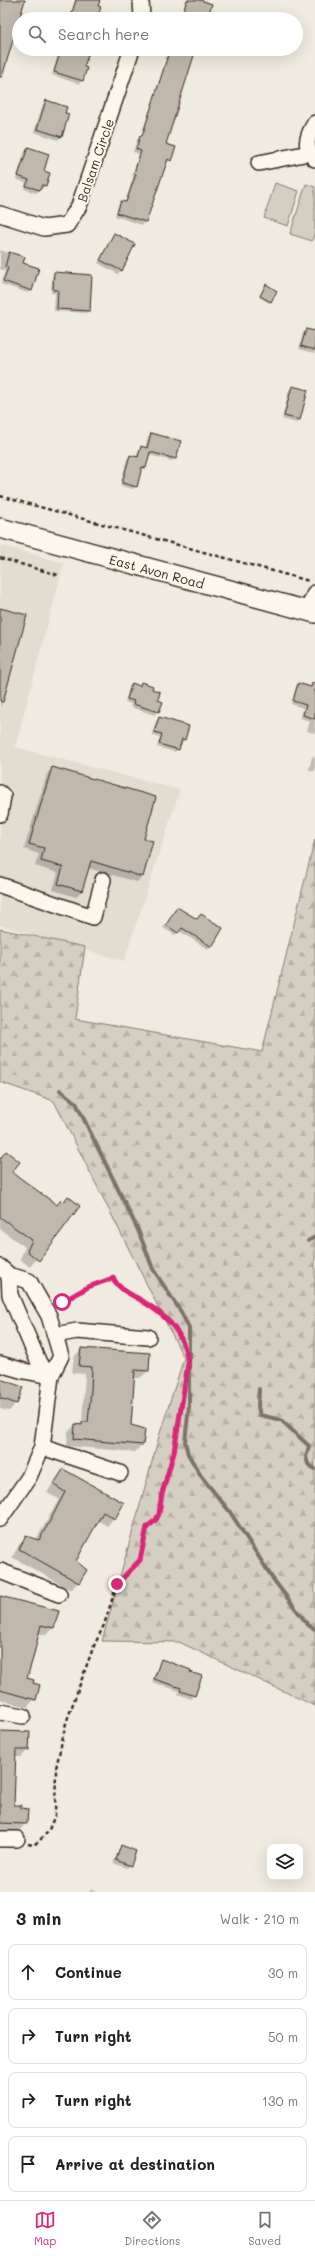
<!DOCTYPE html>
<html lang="en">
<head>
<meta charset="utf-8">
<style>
  body { margin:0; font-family:Mali,sans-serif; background:#f6f6f6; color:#202124 }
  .controls { position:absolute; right:12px; bottom:12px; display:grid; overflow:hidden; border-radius:8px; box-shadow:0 4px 16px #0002 }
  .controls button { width:36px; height:36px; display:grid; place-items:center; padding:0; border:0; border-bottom:1px solid #e0e0e0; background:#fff; color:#202124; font:20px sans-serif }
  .stop { position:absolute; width:12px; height:12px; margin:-9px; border:3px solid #db2777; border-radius:50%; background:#fff }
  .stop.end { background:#db2777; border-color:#fff; box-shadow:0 1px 4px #0008 }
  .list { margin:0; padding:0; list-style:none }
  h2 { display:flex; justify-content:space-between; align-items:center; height:52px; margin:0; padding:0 16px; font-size:17px }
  h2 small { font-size:13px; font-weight:400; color:#757577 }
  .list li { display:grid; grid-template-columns:26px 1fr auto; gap:12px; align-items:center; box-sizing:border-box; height:56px; margin:0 8px 8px; padding:0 8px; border:1px solid #e0e0e0; border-radius:8px }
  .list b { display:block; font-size:15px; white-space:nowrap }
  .list em { font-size:13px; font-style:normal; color:#757577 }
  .icon { flex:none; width:22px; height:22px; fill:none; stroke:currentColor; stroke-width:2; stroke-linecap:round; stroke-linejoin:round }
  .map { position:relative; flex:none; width:315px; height:1892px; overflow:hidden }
  .search { position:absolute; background:#fff; box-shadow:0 4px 16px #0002; left:12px; right:12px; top:12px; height:44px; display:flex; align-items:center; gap:10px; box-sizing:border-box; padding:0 14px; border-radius:22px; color:#757577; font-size:15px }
  .sheet { height:308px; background:#fff }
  nav { display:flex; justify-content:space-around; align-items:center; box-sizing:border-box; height:56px; border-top:1px solid #e0e0e0; background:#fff; font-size:11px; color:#757577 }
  nav a { display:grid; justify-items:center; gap:2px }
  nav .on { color:#db2777 }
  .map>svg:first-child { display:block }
  .built { fill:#e2dcd1 }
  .forest { fill:url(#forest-firs); stroke:#887c70 }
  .pitch { fill:#d5cec3; stroke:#887c70 }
  .shadow { fill:#0003 }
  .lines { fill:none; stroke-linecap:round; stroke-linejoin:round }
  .stream { stroke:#7f7367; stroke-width:4 }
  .building { fill:#c0b8ad; stroke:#3b2a1e }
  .minor-casing { stroke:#3b2a1e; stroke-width:18 }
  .major-casing { stroke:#3b2a1e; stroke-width:22 }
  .path { stroke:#3b2a1e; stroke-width:2.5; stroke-dasharray:4 3; stroke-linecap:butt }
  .minor { stroke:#fbf7ec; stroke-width:15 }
  .major { stroke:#fbf7ec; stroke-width:19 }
  .route { stroke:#db2777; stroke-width:5 }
  .labels { text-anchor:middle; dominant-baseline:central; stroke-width:4; stroke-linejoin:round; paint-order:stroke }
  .street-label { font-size:13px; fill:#3b2a1e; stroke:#fbf7ec }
</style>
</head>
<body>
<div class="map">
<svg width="315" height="1892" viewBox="0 0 315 1892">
  <defs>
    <pattern id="forest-firs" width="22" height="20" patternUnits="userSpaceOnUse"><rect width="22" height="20" fill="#d5cec3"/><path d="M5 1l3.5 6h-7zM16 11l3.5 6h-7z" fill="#b8b1a7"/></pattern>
  </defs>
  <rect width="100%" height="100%" fill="#f0ebe0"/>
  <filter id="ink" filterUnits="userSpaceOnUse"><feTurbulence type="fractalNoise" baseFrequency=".025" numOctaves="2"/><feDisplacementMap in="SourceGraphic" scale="8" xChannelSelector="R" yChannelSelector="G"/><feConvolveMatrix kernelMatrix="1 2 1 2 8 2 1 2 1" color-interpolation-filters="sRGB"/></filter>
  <g filter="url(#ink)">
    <polygon class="built" points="0,545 64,563 15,747 180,790 124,961 0,925"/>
    <polygon class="forest" points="315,839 315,1706 179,1642 102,1641 160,1433 184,1358 54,1101 0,1082 0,929 85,947 75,1019 262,1052"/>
    <g class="pitch">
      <polygon points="275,183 299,191 288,226 264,218"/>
      <polygon points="306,184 315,187 315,231 312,241 290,234"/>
    </g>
    <g class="shadow">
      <polygon points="75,0 97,0 97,19 69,19"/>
      <polygon points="186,0 197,0 206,19 180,19"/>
      <polygon points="60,49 81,49 82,80 79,84 52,75"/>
      <polygon points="170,49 188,49 165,145 170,160 166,163 145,222 142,225 115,216 118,205 121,202 125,203 133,177 132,176 139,154 133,152 137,140 141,136"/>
      <polygon points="46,101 64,113 61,137 58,140 34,132 43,104"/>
      <polygon points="28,148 43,171 45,186 36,193 24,189 26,183 16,179 25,151"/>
      <polygon points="114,234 134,245 118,274 98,263"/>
      <polygon points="0,250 24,258 22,264 31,290 28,293 1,284 5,271 0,269"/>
      <polygon points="55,273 89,310 86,313 54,311 55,293 51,293 52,276"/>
      <polygon points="265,287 271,301 269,303 259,297"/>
      <polygon points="306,330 315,332 315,353 299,349 303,333"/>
      <polygon points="292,387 299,420 296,423 282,419 289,390"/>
      <polygon points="151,434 175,458 172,461 149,455 145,468 140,470 136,486 133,489 120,486 127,459 130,456 136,457 141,447 145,448 148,437"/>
      <polygon points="0,609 26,616 0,709"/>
      <polygon points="132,684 138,686 141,684 151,690 157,701 161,702 155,715 130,707 131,704 125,702 129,687"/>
      <polygon points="299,684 315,689 315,733 307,731 310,721 300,718 303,708 291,704 296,687"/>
      <polygon points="159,718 188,726 184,740 175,752 157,747 160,737 152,735 156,721"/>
      <polygon points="315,756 315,771 309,770 312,757"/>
      <polygon points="52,768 143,839 142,876 137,882 88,868 81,891 76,897 53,890 58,873 35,866 39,854 24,849 47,774"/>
      <polygon points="177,908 211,946 208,949 179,931 175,935 163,928"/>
      <polygon points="6,1152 11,1173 56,1206 63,1202 78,1206 30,1267 20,1259 25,1247 0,1229 0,1158"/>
      <polygon points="81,1349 148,1371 140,1378 134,1378 130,1426 142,1444 135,1452 67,1446 68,1432 75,1425 82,1424 85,1374 72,1373 74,1357"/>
      <polygon points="0,1380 16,1403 9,1411 0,1409"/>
      <polygon points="63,1471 114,1518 107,1526 97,1520 75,1561 81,1564 78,1582 71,1590 12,1557 19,1545 26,1537 36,1540 59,1499 47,1493 56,1478"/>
      <polygon points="0,1597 57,1612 53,1628 46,1635 38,1633 26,1679 35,1699 27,1707 0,1699"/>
      <polygon points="161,1660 200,1677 191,1699 178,1694 179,1691 152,1682"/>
      <polygon points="0,1732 28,1750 21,1757 15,1757 13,1806 26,1823 19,1831 0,1830"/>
      <polygon points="121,1846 131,1865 127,1868 113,1863"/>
      <polygon points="91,1889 99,1892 89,1892"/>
    </g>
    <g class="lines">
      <g class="stream">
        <polyline points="60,1090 76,1103 138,1230 153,1269 181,1312 189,1328 189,1406 185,1442 188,1454 201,1476 230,1512 273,1579 308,1625 315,1629"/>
        <polyline points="308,1241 315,1237"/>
        <polyline points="259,1389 258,1407 260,1415 281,1420 309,1446 306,1457 308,1464 315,1469"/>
      </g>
    </g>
    <g class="building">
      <polygon points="0,0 25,0 2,77 0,77"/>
      <polygon points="76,0 100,0 98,6 101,7 97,19 70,19"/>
      <polygon points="187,0 200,0 212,4 207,19 181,19"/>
      <polygon points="61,49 90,49 84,67 87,68 83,81 54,72"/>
      <polygon points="170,49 196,49 166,144 176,147 171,161 168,159 146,222 117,213 121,201 126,202 136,174 134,173 141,151 136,149 140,136 142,136"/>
      <polygon points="46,100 67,107 65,113 69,114 62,137 37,129"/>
      <polygon points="28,147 49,154 44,171 50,173 46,186 42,185 40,190 26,186 29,180 18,176"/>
      <polygon points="114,233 135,244 122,271 100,260"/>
      <polygon points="9,252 25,257 23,263 39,268 32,291 3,281 8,268 5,267"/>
      <polygon points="54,272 92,275 90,311 57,309 58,290 53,290"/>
      <polygon points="266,284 277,291 271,302 260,296"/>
      <polygon points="306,329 315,331 315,350 301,346"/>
      <polygon points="292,386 308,390 300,420 284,416"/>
      <polygon points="151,433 181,441 176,459 150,452 146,468 142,467 137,487 122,483 130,455 138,457 141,446 147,448"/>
      <polygon points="0,608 27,615 3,702 0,701"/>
      <polygon points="141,682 153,686 152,689 160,692 158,700 163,702 159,712 133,704 134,701 127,699 132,683 140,686"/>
      <polygon points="298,683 311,687 312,683 315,684 315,719 303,715 306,705 293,701"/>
      <polygon points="159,717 189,726 185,740 182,739 179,750 159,744 162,734 154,732"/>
      <polygon points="52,767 156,797 144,839 153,841 143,877 91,861 82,891 58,884 63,867 41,861 44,848 29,844"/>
      <polygon points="177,907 197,919 201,914 223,928 212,947 182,928 178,933 166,925"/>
      <polygon points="6,1151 20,1162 12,1172 57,1205 61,1200 63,1202 68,1196 80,1206 39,1261 27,1251 32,1240 0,1217 0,1159"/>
      <polygon points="81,1348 150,1353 149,1371 135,1370 131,1425 145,1429 143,1445 74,1439 75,1424 82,1425 82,1422 88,1422 91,1390 92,1367 79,1366"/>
      <polygon points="0,1379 23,1387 17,1404 0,1398"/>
      <polygon points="63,1469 124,1503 115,1519 103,1512 76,1561 87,1570 79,1583 19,1549 26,1536 39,1540 51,1519 65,1492 54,1485"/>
      <polygon points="0,1596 59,1611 54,1628 41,1625 33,1658 27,1678 34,1680 33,1683 40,1685 36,1700 0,1690"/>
      <polygon points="161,1659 191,1670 190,1672 202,1676 195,1696 180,1691 181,1688 154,1679"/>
      <polygon points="0,1731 30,1732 29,1750 16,1750 14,1805 21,1805 21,1808 28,1809 27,1824 0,1823"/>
      <polygon points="121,1845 136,1851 131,1866 116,1860"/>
    </g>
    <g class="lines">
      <defs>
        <g id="minor">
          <polyline points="141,0 142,19"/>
          <path d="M315 123C307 136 303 148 315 159"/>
          <polyline points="259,163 309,153"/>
          <polyline points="0,214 44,228 67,225 79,206 132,49"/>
          <polyline points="307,611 315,593"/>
          <polyline points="0,793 3,796 0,814"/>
          <polyline points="0,885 93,917 103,880"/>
          <polyline points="0,1267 9,1275 29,1281 49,1316 61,1356 51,1376 42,1447 29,1477 0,1519"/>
          <polyline points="9,1275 10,1295 39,1363 51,1376"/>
          <polyline points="55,1335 77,1331 148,1337"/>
          <polyline points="0,1364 24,1371 51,1376"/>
          <polyline points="42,1447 120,1473"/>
          <polyline points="0,1571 59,1594"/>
          <polyline points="0,1712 23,1716"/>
          <polyline points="0,1839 17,1839"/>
        </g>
        <polyline id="major" points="0,528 315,613"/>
      </defs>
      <use href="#minor" class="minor-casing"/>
      <use href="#major" class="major-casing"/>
      <g class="path">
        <polyline points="0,496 309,581"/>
        <polyline points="0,558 58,575"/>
        <path d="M28 1844 34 1845 41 1839 48 1832 55 1815 56 1768 66 1723 93 1648 104 1625 117 1584 140 1560 147 1527 156 1520 159 1514 161 1494 174 1452 188 1364C185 1331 166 1315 139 1299 128 1293 119 1289 113 1278L88 1287 62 1302"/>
      </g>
      <use href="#minor" class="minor"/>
      <use href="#major" class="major"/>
    </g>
  </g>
  <g class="lines" filter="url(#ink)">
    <path class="route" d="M62 1302 88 1287 113 1278C119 1289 128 1293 139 1299 166 1315 185 1332 188 1364L174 1452 162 1494 159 1514 156 1520 147 1527 140 1560 117 1584"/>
  </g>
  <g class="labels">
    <g class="street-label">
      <text transform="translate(95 160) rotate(-71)">Balsam Circle</text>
      <text transform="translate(157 571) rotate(15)">East Avon Road</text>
    </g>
  </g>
</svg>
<div class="controls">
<button><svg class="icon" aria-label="layers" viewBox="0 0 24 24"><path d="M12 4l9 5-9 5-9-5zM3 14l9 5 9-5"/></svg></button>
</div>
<div class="stop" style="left:62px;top:1302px"></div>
<div class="stop end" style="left:117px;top:1584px"></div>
<div class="search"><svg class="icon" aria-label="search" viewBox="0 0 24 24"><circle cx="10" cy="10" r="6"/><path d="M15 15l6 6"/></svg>Search here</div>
</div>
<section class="sheet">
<h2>3 min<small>Walk · 210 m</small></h2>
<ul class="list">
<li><svg class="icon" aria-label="ahead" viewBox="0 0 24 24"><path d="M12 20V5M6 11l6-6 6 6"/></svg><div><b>Continue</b></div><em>30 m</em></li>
<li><svg class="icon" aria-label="right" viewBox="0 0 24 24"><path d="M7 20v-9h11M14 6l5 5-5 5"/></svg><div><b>Turn right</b></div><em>50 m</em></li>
<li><svg class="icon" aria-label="right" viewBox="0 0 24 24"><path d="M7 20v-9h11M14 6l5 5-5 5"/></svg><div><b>Turn right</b></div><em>130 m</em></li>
<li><svg class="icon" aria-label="arrive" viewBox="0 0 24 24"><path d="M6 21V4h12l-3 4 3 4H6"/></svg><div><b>Arrive at destination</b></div></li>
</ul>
</section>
<nav>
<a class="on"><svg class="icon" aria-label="map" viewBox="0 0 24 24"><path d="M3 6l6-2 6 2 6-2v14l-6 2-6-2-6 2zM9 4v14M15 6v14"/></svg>Map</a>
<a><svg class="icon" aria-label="directions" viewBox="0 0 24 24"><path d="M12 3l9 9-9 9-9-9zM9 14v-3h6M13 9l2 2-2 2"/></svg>Directions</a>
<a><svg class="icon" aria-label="saved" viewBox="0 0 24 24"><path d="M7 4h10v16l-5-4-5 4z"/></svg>Saved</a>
</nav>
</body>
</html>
